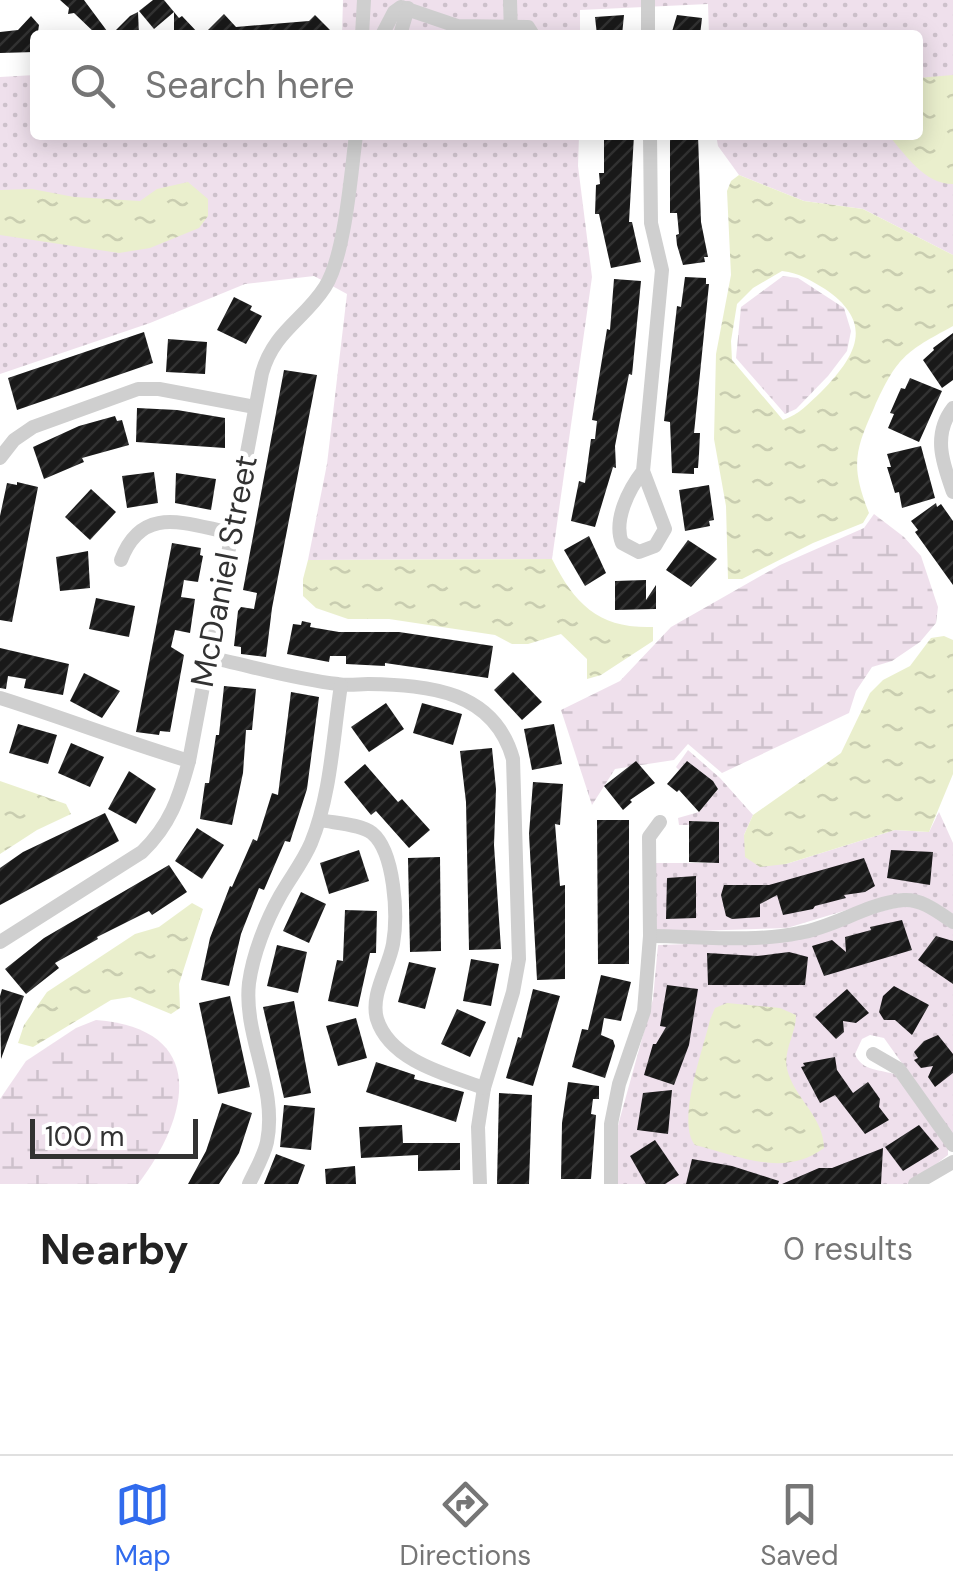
<!DOCTYPE html>
<html lang="en">
<head>
<meta charset="utf-8">
<style>
  body { margin:0; font-family:"DM Sans",sans-serif; background:#f2f2f2; color:#222 }
  .scale { position:absolute; left:30px; bottom:25px; width:168px; box-sizing:border-box; padding-left:10px; border:5px solid #323232; border-top:0; font-size:28px; line-height:35px; white-space:nowrap; color:#323232; -webkit-text-stroke:8px #fff; paint-order:stroke }
  .list { margin:0; padding:0; list-style:none }
  h2 { display:flex; justify-content:space-between; align-items:center; height:130px; margin:0; padding:0 40px; font-size:42px }
  h2 small { font-size:32px; font-weight:400; color:#767676 }
  .icon { flex:none; width:55px; height:55px; fill:none; stroke:currentColor; stroke-width:2; stroke-linecap:round; stroke-linejoin:round }
  .map { position:relative; flex:none; width:953px; height:1184px; overflow:hidden }
  .search { position:absolute; background:#fff; box-shadow:0 5px 25px #0003; left:30px; right:30px; top:30px; height:110px; display:flex; align-items:center; gap:25px; box-sizing:border-box; padding:0 35px; border-radius:10px; color:#767676; font-size:38px }
  .sheet { height:270px; background:#fff }
  nav { display:flex; justify-content:space-around; align-items:center; box-sizing:border-box; height:140px; border-top:2px solid #e0e0e0; background:#fff; font-size:28px; color:#767676 }
  nav a { display:grid; justify-items:center; gap:5px }
  nav .on { color:#316bed }
  .map>svg:first-child { display:block }
  .grass { fill:url(#grass-dots) }
  .wetland { fill:url(#wetland-marsh) }
  .water { fill:url(#water-ripples); fill-rule:evenodd }
  .building { fill:url(#building-hatch) }
  .lines { fill:none; stroke-linecap:round; stroke-linejoin:round }
  .minor { stroke:#cfcfcf; stroke-width:14 }
  .labels { text-anchor:middle; dominant-baseline:central; stroke-width:10; stroke-linejoin:round; paint-order:stroke }
  .street-label { font-size:32px; fill:#323232; stroke:#fff }
</style>
</head>
<body>
<div class="map">
<svg width="953" height="1184" viewBox="0 0 953 1184">
  <defs>
    <pattern id="grass-dots" width="8" height="8" patternUnits="userSpaceOnUse" patternTransform="scale(2.5)"><rect width="8" height="8" fill="#efe0ec"/><path d="M2 2h.1M6 6h.1" fill="none" stroke="#cdc1cb" stroke-width="1.8" stroke-linecap="round"/></pattern>
    <pattern id="wetland-marsh" width="20" height="14" patternUnits="userSpaceOnUse" patternTransform="scale(2.5)"><rect width="20" height="14" fill="#efe0ec"/><path d="M1 5h8M5 5V1M11 12h8M15 12V8" fill="none" stroke="#cdc1cb"/></pattern>
    <pattern id="water-ripples" width="26" height="14" patternUnits="userSpaceOnUse" patternTransform="scale(2.5)"><rect width="26" height="14" fill="#eaefcd"/><path d="M2 4q2-2 4 0t4 0M15 11q2-2 4 0t4 0" fill="none" stroke="#c9cdb0"/></pattern>
    <pattern id="building-hatch" width="6" height="6" patternUnits="userSpaceOnUse" patternTransform="scale(2.5)"><rect width="6" height="6" fill="#191919"/><path d="M-1 1l2-2M0 6l6-6M5 7l2-2" fill="none" stroke="#323232"/></pattern>
  </defs>
  <rect width="100%" height="100%" fill="#fff"/>
  <g class="grass">
    <polygon points="343,0 953,0 953,255 863,209 804,201 739,175 718,146 716,135 918,135 918,35 709,35 708,4 580,10 580,35 342,35"/>
    <polygon points="35,75 35,135 579,135 578,166 592,277 552,559 308,560 327,464 347,294 314,276 245,284 150,323 0,374 0,77"/>
    <polygon points="688,750 720,778 753,815 744,835 786,864 895,830 929,832 939,812 953,843 953,914 931,900 916,895 890,897 787,928 664,932 656,929 653,863 719,863 719,822 690,821 689,825 679,825 678,818 699,812 718,789 713,781 686,762 679,770 676,767"/>
    <path d="M908 905 924 909 953 928V1135L884 1038 870 1035 862 1039 855 1054C862 1072 881 1069 897 1075L948 1148V1155L910 1184H615L617 1129 653 999 658 945 749 942Z"/>
  </g>
  <g class="wetland">
    <polygon points="783,276 798,278 844,308 851,331 847,351 828,376 796,409 785,414 736,358 741,307"/>
    <polygon points="874,514 904,537 921,556 938,607 936,623 920,642 892,661 872,667 856,691 849,713 722,773 688,744 674,760 615,769 592,805 561,710 620,681 671,627 780,565 864,528"/>
    <path d="M96 1020C209 1029 190 1116 138 1184H0V1099L26 1061 76 1028Z"/>
  </g>
  <g class="water">
    <path d="M953 75V184C924 184 906 155 888 135H918V78Z"/>
    <path d="M739 175 804 201 863 209 953 255V326C905 352 897 357 874 408 854 452 851 467 869 513L863 523 813 543 742 579H728L726 506 714 439 716 354 731 275 727 191 731 181ZM782 271C800 273 810 280 825 289 875 323 857 355 821 392 808 404 800 414 783 420L732 360 731 341 737 304 753 288Z"/>
    <polygon points="188,182 208,199 208,216 199,228 150,248 119,253 0,235 0,190 32,189 74,197 140,201 157,189"/>
    <path d="M552 559C575 605 600 629 653 627V641L601 675 587 679V659L561 634 528 644H512L495 635 389 619H348L316 608 303 596V579L308 560Z"/>
    <polygon points="944,636 953,640 953,774 929,832 895,830 786,864 760,867 745,857 744,835 753,815 841,753 870,693 883,680 910,666 931,638"/>
    <polygon points="0,781 66,804 71,814 37,830 0,854"/>
    <polygon points="192,903 203,909 179,984 180,1008 171,1014 130,997 111,1000 33,1047 18,1043 24,1025 47,992 135,934 159,927"/>
    <path d="M727 1003 780 1008 796 1015C796 1034 783 1050 787 1069 794 1098 824 1117 824 1148 784 1178 739 1156 695 1145 676 1122 703 1050 710 1020L715 1008Z"/>
  </g>
  <g class="building">
    <polygon points="60,0 84,0 110,35 97,35 74,13 68,14 69,8"/>
    <polygon points="153,0 164,0 174,12 154,29 139,11"/>
    <polygon points="138,12 139,35 111,35 130,16"/>
    <polygon points="174,12 179,18 182,16 200,35 174,35"/>
    <polygon points="224,14 236,27 309,21 315,15 335,35 203,35"/>
    <polygon points="624,15 622,35 597,35 595,17"/>
    <polygon points="677,15 702,18 700,35 671,35"/>
    <polygon points="31,16 39,25 35,52 0,53 0,32 18,30"/>
    <polygon points="604,135 634,135 629,222 632,222 641,262 611,268 599,214 595,214 596,185 600,184 599,173 604,173"/>
    <polygon points="670,135 698,135 701,222 708,257 704,257 705,262 683,265 677,245 676,235 679,234 677,213 670,213"/>
    <polygon points="685,277 706,278 706,284 709,284 694,433 700,433 699,454 698,468 694,468 694,474 672,473 670,422 664,421 677,306 681,307"/>
    <polygon points="614,279 641,281 632,375 629,374 615,446 616,468 613,467 595,527 571,521 579,481 585,483 591,439 595,439 597,421 592,420 607,329 610,330"/>
    <polygon points="234,297 252,306 250,310 262,316 246,344 217,330"/>
    <polygon points="144,332 153,363 17,410 8,378"/>
    <polygon points="953,333 953,380 942,388 923,360 934,350 933,348"/>
    <polygon points="168,339 207,342 205,374 166,372"/>
    <polygon points="284,370 317,375 272,608 266,657 241,654 241,647 234,646 238,611 241,607 254,609 257,593 243,590"/>
    <polygon points="910,378 942,391 919,442 888,428 894,414 890,413 901,388 905,389"/>
    <polygon points="137,408 177,410 225,418 225,448 136,442"/>
    <polygon points="115,416 117,421 122,420 129,445 82,458 84,462 44,479 33,447 79,426"/>
    <polygon points="921,446 935,498 902,508 899,492 895,493 887,467 891,467 887,454"/>
    <polygon points="154,472 158,503 127,508 122,476"/>
    <polygon points="176,473 216,479 211,510 175,503"/>
    <polygon points="17,482 38,487 12,622 0,620 0,516 7,483 17,485"/>
    <polygon points="709,485 714,520 709,521 710,526 685,531 679,490"/>
    <polygon points="91,489 116,512 90,540 65,517"/>
    <polygon points="936,503 937,507 941,504 953,521 953,585 915,532 918,530 911,521"/>
    <polygon points="589,536 606,573 585,586 564,550"/>
    <polygon points="688,540 717,559 691,587 666,570"/>
    <polygon points="172,543 201,548 200,555 203,556 198,582 184,580 181,597 195,599 190,633 175,630 171,647 184,655 170,732 160,731 159,735 136,732"/>
    <polygon points="88,551 90,588 60,591 56,557"/>
    <polygon points="646,580 646,600 656,585 656,609 615,610 615,581"/>
    <polygon points="96,598 135,606 129,637 89,629"/>
    <polygon points="302,621 311,623 310,627 339,632 399,632 493,646 488,678 385,663 385,666 346,664 346,656 330,656 329,662 287,654 293,624 301,625"/>
    <polygon points="0,648 69,664 63,695 24,688 26,679 8,676 6,689 0,688"/>
    <polygon points="513,672 542,702 522,720 494,690"/>
    <polygon points="84,673 120,691 102,718 70,701"/>
    <polygon points="224,686 256,689 252,730 246,730 243,773 232,825 200,819 205,783 209,783 216,735 219,735"/>
    <polygon points="291,692 319,697 307,789 290,842 285,841 264,890 259,888 241,934 229,986 201,980 210,938 230,886 232,887 253,839 257,841 272,793 278,795"/>
    <polygon points="386,703 404,729 369,752 351,727"/>
    <polygon points="422,703 462,714 453,745 413,733"/>
    <polygon points="18,724 57,735 48,764 9,753"/>
    <polygon points="554,724 562,764 532,770 524,729"/>
    <polygon points="71,743 104,757 90,787 58,773"/>
    <polygon points="492,748 496,789 494,845 501,949 469,950 466,802 460,751"/>
    <polygon points="636,761 655,783 630,800 632,802 623,810 604,786"/>
    <polygon points="687,761 713,781 718,789 699,812 679,790 677,792 667,784"/>
    <polygon points="365,764 398,802 402,799 430,830 409,848 376,811 371,815 344,782"/>
    <polygon points="129,771 156,789 136,824 108,809"/>
    <polygon points="533,782 563,784 560,825 555,824 560,886 565,885 565,979 537,980 529,834"/>
    <polygon points="105,813 119,841 0,905 0,868 23,852"/>
    <polygon points="597,820 629,820 629,964 598,964"/>
    <polygon points="689,821 719,822 719,863 689,862"/>
    <polygon points="197,828 224,845 202,879 175,861"/>
    <polygon points="359,850 369,881 329,894 320,863"/>
    <polygon points="891,850 933,852 930,885 887,878"/>
    <polygon points="440,857 441,951 410,952 408,858"/>
    <polygon points="864,858 875,886 865,892 844,895 846,898 815,906 813,909 783,915 777,895 760,904 760,917 732,919 726,916 721,895 724,885 769,885"/>
    <polygon points="169,865 187,892 152,915 149,911 97,937 98,939 55,963 59,968 26,994 5,969 44,938"/>
    <polygon points="696,876 696,918 666,919 667,878"/>
    <polygon points="301,892 326,904 309,943 283,931"/>
    <polygon points="345,910 377,911 376,953 370,953 358,1007 328,1001 337,960 343,961"/>
    <polygon points="902,920 912,950 824,976 812,946 832,940 846,952 845,937 871,930 870,927"/>
    <polygon points="936,936 953,941 953,984 918,960"/>
    <polygon points="277,945 307,952 298,993 267,986"/>
    <polygon points="789,952 808,957 805,985 708,985 707,953 757,956"/>
    <polygon points="471,959 499,964 491,1006 463,1001"/>
    <polygon points="409,962 436,968 425,1009 398,1002"/>
    <polygon points="601,975 631,982 621,1021 604,1018 601,1035 613,1040 615,1046 605,1078 572,1067 582,1029 588,1030"/>
    <polygon points="667,985 698,989 689,1045 674,1085 644,1075 653,1044 656,1044 666,1027 660,1026"/>
    <polygon points="894,986 929,1005 912,1035 895,1020 884,1020 879,1012 883,996"/>
    <polygon points="2,989 24,996 1,1059 0,996"/>
    <polygon points="533,989 560,996 533,1086 506,1078 518,1037 521,1038"/>
    <polygon points="847,989 869,1013 856,1023 843,1021 844,1032 836,1039 815,1017"/>
    <polygon points="230,996 250,1087 218,1094 199,1003"/>
    <polygon points="294,1001 311,1093 284,1098 263,1007"/>
    <polygon points="457,1009 486,1022 470,1057 441,1044"/>
    <polygon points="356,1018 367,1058 338,1066 326,1026"/>
    <polygon points="938,1035 953,1054 953,1073 935,1087 928,1077 933,1066 921,1068 914,1060 918,1058 914,1052 924,1041"/>
    <polygon points="835,1057 837,1070 853,1093 868,1082 880,1099 879,1107 889,1120 865,1134 835,1095 820,1103 801,1067 805,1066 803,1063"/>
    <polygon points="376,1062 415,1075 414,1079 464,1092 456,1122 366,1092"/>
    <polygon points="568,1082 599,1086 599,1099 593,1099 591,1114 596,1115 591,1179 561,1179 562,1123"/>
    <polygon points="672,1090 668,1134 637,1130 643,1093"/>
    <polygon points="499,1093 532,1095 529,1184 497,1184"/>
    <polygon points="222,1103 252,1113 239,1153 219,1184 188,1184 206,1151"/>
    <polygon points="284,1105 315,1108 311,1150 280,1147"/>
    <polygon points="402,1125 403,1143 460,1143 460,1170 418,1171 418,1155 361,1158 359,1127"/>
    <polygon points="919,1125 939,1149 903,1171 885,1147"/>
    <polygon points="655,1140 679,1175 665,1184 646,1184 630,1156"/>
    <polygon points="883,1148 881,1184 782,1184 819,1168 832,1168"/>
    <polygon points="276,1154 305,1165 298,1184 264,1184"/>
    <polygon points="692,1159 732,1166 779,1181 778,1184 686,1184"/>
    <polygon points="355,1166 356,1184 326,1184 325,1169"/>
  </g>
  <g class="lines">
    <g class="minor">
      <polyline points="510,0 511,34"/>
      <polyline points="648,0 648,35"/>
      <polyline points="362,35 364,0"/>
      <polyline points="382,35 394,12 401,7 457,26 528,27 533,35"/>
      <polyline points="400,35 408,8"/>
      <path d="M953 408C932 435 943 464 953 492"/>
      <polyline points="0,458 14,440 33,427 138,389 159,389 255,407"/>
      <path d="M643 471C629 489 613 520 622 543L639 552 655 546 665 529 643 471 662 270 651 223 650 135"/>
      <path d="M121 560C142 504 185 524 232 533"/>
      <path d="M208 657C251 666 294 679 338 684 348 686 358 684 368 684 430 685 494 691 513 759L519 959 513 992 484 1088 478 1127 480 1184"/>
      <path d="M0 698C64 718 125 742 189 761"/>
      <path d="M320 820C334 823 361 824 372 833 395 852 398 916 393 944 389 967 370 995 377 1019 390 1061 448 1075 484 1088"/>
      <path d="M650 936C698 936 752 943 799 933 835 927 868 903 904 900 922 899 938 912 953 922"/>
      <path d="M0 942 142 852C170 825 179 798 189 761L262 373C274 331 304 320 325 287 345 256 351 173 356 135"/>
      <polyline points="873,1054 899,1069 953,1145"/>
      <path d="M249 1184C255 1171 264 1156 267 1142 278 1087 243 1036 249 983 253 954 266 921 280 896 290 878 303 862 311 843 331 795 333 736 341 685"/>
      <polyline points="611,1184 611,1124 619,1084 644,1011 650,936 649,837 660,822"/>
      <polyline points="915,1184 953,1162"/>
    </g>
  </g>
  <g class="labels">
    <g class="street-label">
      <text transform="translate(224 571) rotate(-79)">McDaniel Street</text>
    </g>
  </g>
</svg>
<div class="scale">100 m</div>
<div class="search"><svg class="icon" aria-label="search" viewBox="0 0 24 24"><circle cx="10" cy="10" r="6"/><path d="M15 15l6 6"/></svg>Search here</div>
</div>
<section class="sheet">
<h2>Nearby<small>0 results</small></h2>
<ul class="list">
</ul>
</section>
<nav>
<a class="on"><svg class="icon" aria-label="map" viewBox="0 0 24 24"><path d="M3 6l6-2 6 2 6-2v14l-6 2-6-2-6 2zM9 4v14M15 6v14"/></svg>Map</a>
<a><svg class="icon" aria-label="directions" viewBox="0 0 24 24"><path d="M12 3l9 9-9 9-9-9zM9 14v-3h6M13 9l2 2-2 2"/></svg>Directions</a>
<a><svg class="icon" aria-label="saved" viewBox="0 0 24 24"><path d="M7 4h10v16l-5-4-5 4z"/></svg>Saved</a>
</nav>
</body>
</html>
